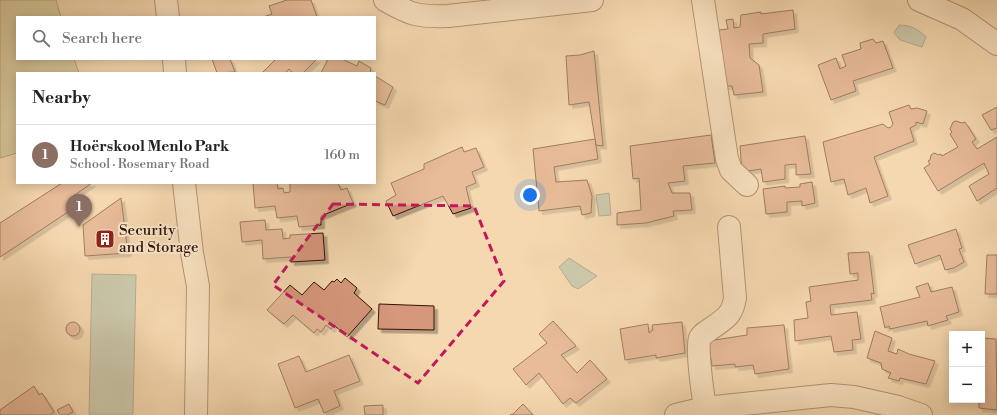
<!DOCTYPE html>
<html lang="en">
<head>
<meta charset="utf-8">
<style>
  body { margin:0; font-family:"Libre Bodoni",serif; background:#f6f6f6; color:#202124 }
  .controls { position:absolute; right:12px; bottom:12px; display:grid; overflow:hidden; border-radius:0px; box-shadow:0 2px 10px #0003 }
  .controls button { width:36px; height:36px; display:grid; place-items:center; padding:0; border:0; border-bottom:1px solid #e0e0e0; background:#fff; color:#202124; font:20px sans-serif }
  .you { position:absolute; left:530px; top:195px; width:14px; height:14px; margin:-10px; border:3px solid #fff; border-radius:50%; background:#1a73e8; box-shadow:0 0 0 6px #1a73e833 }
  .badge { display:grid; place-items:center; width:26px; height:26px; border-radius:50%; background:#8f2418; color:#fff; font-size:13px; font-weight:700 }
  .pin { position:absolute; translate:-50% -33px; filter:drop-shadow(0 1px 2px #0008) }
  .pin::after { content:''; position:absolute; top:21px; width:14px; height:12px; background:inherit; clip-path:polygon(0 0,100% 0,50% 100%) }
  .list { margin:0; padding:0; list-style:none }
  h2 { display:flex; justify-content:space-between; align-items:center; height:52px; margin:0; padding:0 16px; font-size:17px }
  h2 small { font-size:13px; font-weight:400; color:#757577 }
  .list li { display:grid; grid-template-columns:26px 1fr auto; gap:12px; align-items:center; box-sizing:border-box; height:60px; padding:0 16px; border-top:1px solid #e0e0e0 }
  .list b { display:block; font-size:15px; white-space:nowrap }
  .list p { margin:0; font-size:13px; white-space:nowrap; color:#757577 }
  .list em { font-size:13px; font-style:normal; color:#757577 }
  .icon { flex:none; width:22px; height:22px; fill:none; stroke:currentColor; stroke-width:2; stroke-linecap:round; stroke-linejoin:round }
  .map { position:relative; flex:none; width:997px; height:415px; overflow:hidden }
  .search { position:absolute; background:#fff; box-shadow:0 2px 10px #0003; left:16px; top:16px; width:360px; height:44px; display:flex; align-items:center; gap:10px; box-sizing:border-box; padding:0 14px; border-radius:0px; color:#757577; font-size:15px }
  .panel { position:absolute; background:#fff; box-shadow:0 2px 10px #0003; left:16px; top:72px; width:360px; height:112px; border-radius:0px }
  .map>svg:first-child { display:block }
  .green { fill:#bdbe8a; stroke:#786846 }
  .water { fill:#9cbaac; stroke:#727768 }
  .building { fill:#d7977b; stroke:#321202; filter:url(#shadow) }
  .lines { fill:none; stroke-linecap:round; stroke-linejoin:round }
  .minor-casing { stroke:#63442e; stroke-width:24 }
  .minor { stroke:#f8e6cc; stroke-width:22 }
  .marked { fill:none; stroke:#c2185b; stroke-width:3; stroke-dasharray:8 5; stroke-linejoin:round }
  .labels { text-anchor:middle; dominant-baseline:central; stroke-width:4; stroke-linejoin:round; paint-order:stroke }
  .poi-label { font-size:15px; fill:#321202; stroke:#f8e6cc; text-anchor:start }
</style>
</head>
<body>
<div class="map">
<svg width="997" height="415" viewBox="0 0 997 415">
  <defs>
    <filter id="shadow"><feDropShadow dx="3.5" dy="3.5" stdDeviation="0" flood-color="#0004"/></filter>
  </defs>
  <rect width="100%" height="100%" fill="#f5d8b0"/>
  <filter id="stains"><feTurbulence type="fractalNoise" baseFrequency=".005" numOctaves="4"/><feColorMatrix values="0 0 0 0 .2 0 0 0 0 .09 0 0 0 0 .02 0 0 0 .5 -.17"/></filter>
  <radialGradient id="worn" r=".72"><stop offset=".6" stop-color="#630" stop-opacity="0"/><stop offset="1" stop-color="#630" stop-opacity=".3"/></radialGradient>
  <polygon class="green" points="0,0 56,0 61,17 17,17 17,59 74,59 79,73 17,73 17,153 0,158"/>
  <g class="water">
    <path d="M899 25C910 25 918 29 926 37L922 47 900 40 894 33Z"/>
    <polygon points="609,193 611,215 599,216 596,195"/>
    <polygon points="569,258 597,276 578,289 572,286 559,267"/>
    <polygon points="92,274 136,275 133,414 89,414"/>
  </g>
  <g class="building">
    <polygon points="287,0 311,0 317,17 263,17 272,14 269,6"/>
    <polygon points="793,10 795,29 763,34 763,43 749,44 750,58 759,65 763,92 734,95 732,86 722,86 719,30 728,29 726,20 733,19 734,28 740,27 741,15 761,12 761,14"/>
    <polygon points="873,39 876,43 883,41 893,68 853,81 856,91 831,100 818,65 836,58 840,69 846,66 842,55 861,49 860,43"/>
    <polygon points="594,51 603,146 596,145 589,102 569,105 566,56 580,55"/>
    <polygon points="212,59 230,59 235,72 217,73"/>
    <polygon points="276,59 317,59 303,73 293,73 289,69 285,73 262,73"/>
    <polygon points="328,59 342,59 357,66 359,61 371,68 370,73 321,73"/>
    <polygon points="375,76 393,87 385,105 375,101"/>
    <polygon points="909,105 911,109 917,108 927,111 923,124 916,122 916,125 910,128 914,141 874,157 888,196 870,203 866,188 848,195 844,179 831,182 823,142 883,124 888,128 891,127 893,124 889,112"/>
    <polygon points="997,107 997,128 991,130 982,115"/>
    <polygon points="956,121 962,123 965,122 976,139 972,142 977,149 997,137 997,188 977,201 969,186 989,174 984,163 938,191 924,168 930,164 928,161 930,160 931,155 934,153 939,155 941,154 942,156 958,147 950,134 952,132 950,129 953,122"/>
    <polygon points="711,135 715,163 683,166 685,181 668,183 672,193 690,193 692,210 673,211 674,216 646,223 617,225 617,213 641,210 639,178 633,179 630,146"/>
    <polygon points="805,136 811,174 796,175 796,164 785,165 785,179 763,182 761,169 742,172 740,146"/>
    <polygon points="595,139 598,159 554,167 556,182 587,180 592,196 591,213 582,215 580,206 539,211 533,149"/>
    <polygon points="462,147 464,152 476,148 484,167 472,172 476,183 466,187 471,208 453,214 443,196 393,216 386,201 396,195 391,183 424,169 424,164"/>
    <polygon points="812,182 815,203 802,206 802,201 787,202 787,212 766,214 763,189 785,186 785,188 800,187 800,184"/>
    <polygon points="62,183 92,183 69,199 71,201 70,202 74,208 0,257 0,223"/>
    <polygon points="253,183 277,183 278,189 283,188 284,193 290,192 290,183 338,183 341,190 347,188 353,203 321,216 321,225 299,227 297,216 277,218 275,206 255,208"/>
    <polygon points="121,198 128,253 85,256 83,225"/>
    <polygon points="265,220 266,230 282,229 283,239 290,238 290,235 323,233 325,260 291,262 291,257 263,259 262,240 242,242 240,222"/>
    <polygon points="956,229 962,248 959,249 964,262 954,268 945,270 940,255 915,264 908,245"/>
    <polygon points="869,252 874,294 871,293 872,300 830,305 831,315 857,312 861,339 852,340 853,350 834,352 831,336 795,341 794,320 808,318 806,302 811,301 809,287 858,280 858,273 850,274 848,253"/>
    <polygon points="987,255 997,255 997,294 985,294"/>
    <polygon points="345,278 357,288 354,293 372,309 347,337 334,325 331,329 326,325 321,332 317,329 314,333 293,315 284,324 267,310 290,285 302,295 314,282 324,290 332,281 334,282 337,279 341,283"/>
    <polygon points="928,283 931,292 952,287 959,312 946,316 948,320 928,326 927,321 890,329 889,326 885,328 880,307 920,297 916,287"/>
    <polygon points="379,304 434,306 434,330 378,329"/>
    <polygon points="553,321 576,346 561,355 577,373 590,360 607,379 576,403 570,398 563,404 539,373 526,385 513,369 547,343 539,334"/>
    <polygon points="682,322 685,353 656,358 656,355 625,360 620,329 648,324 649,333 653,330 652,325"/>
    <circle cx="73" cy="329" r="7"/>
    <polygon points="784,325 789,369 755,374 753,365 735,367 735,364 712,366 708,341 747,335 747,328"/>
    <polygon points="875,331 892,338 888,351 897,354 898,349 909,354 935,361 926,384 900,378 899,381 888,378 891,373 882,369 881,363 867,358"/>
    <polygon points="982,338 996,339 997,410 979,408 979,400 982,400"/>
    <polygon points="349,355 360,381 334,391 340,406 324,413 318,399 295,408 278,364 299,356 306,372"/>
    <polygon points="34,386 39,395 42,393 54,412 50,415 0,415 0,410"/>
    <polygon points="69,404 73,412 67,415 60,415 57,410"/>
    <polygon points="523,404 533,415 510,415 513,414"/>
    <polygon points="383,405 383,415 365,415 364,406"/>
  </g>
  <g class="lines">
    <defs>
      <g id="minor">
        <polyline points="166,0 168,17"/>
        <path d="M385 0C411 15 418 17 448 16L592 0"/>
        <polyline points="703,0 727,159 731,170 747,185"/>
        <polyline points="919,0 962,19 997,44"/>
        <polyline points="174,59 175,73"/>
        <polyline points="184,183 192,253 198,286 196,415"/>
        <path d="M705 408C703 395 696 348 700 338 702 334 706 332 709 330 724 319 732 317 735 298L729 227"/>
        <polyline points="676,415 705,408 831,395 854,397 898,407 921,415"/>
      </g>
    </defs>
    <use href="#minor" class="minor-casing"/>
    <use href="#minor" class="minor"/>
  </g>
  <path d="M0 0H997V415H0ZM333 204 474 206 504 281 418 383 273 285Z" fill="#f5d8b0" fill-opacity=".55" fill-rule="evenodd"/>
  <path class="marked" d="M333 204 474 206 504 281 418 383 273 285Z"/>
  <defs>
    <symbol id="building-square" viewBox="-11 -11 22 22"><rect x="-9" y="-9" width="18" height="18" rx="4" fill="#8f2418" stroke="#f8e6cc"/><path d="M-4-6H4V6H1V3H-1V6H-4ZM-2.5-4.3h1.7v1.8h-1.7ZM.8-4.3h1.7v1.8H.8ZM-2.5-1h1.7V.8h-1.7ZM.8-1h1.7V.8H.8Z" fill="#fff"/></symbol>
  </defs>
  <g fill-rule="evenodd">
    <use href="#building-square" x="94" y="228" width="22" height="22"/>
  </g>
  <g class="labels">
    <g class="poi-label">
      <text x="119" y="230">Security<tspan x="119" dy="17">and Storage</tspan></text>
    </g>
  </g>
  <rect width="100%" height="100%" filter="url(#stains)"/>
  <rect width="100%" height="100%" fill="url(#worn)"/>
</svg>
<div class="controls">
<button>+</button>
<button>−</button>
</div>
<div class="you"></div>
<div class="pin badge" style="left:79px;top:227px;background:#8d6e63">1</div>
<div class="search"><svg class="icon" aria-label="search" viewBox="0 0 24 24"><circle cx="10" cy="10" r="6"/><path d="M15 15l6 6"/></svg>Search here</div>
<section class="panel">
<h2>Nearby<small></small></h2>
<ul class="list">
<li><span class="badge" style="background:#8d6e63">1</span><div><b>Hoërskool Menlo Park</b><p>School · Rosemary Road</p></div><em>160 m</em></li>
</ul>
</section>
</div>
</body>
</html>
